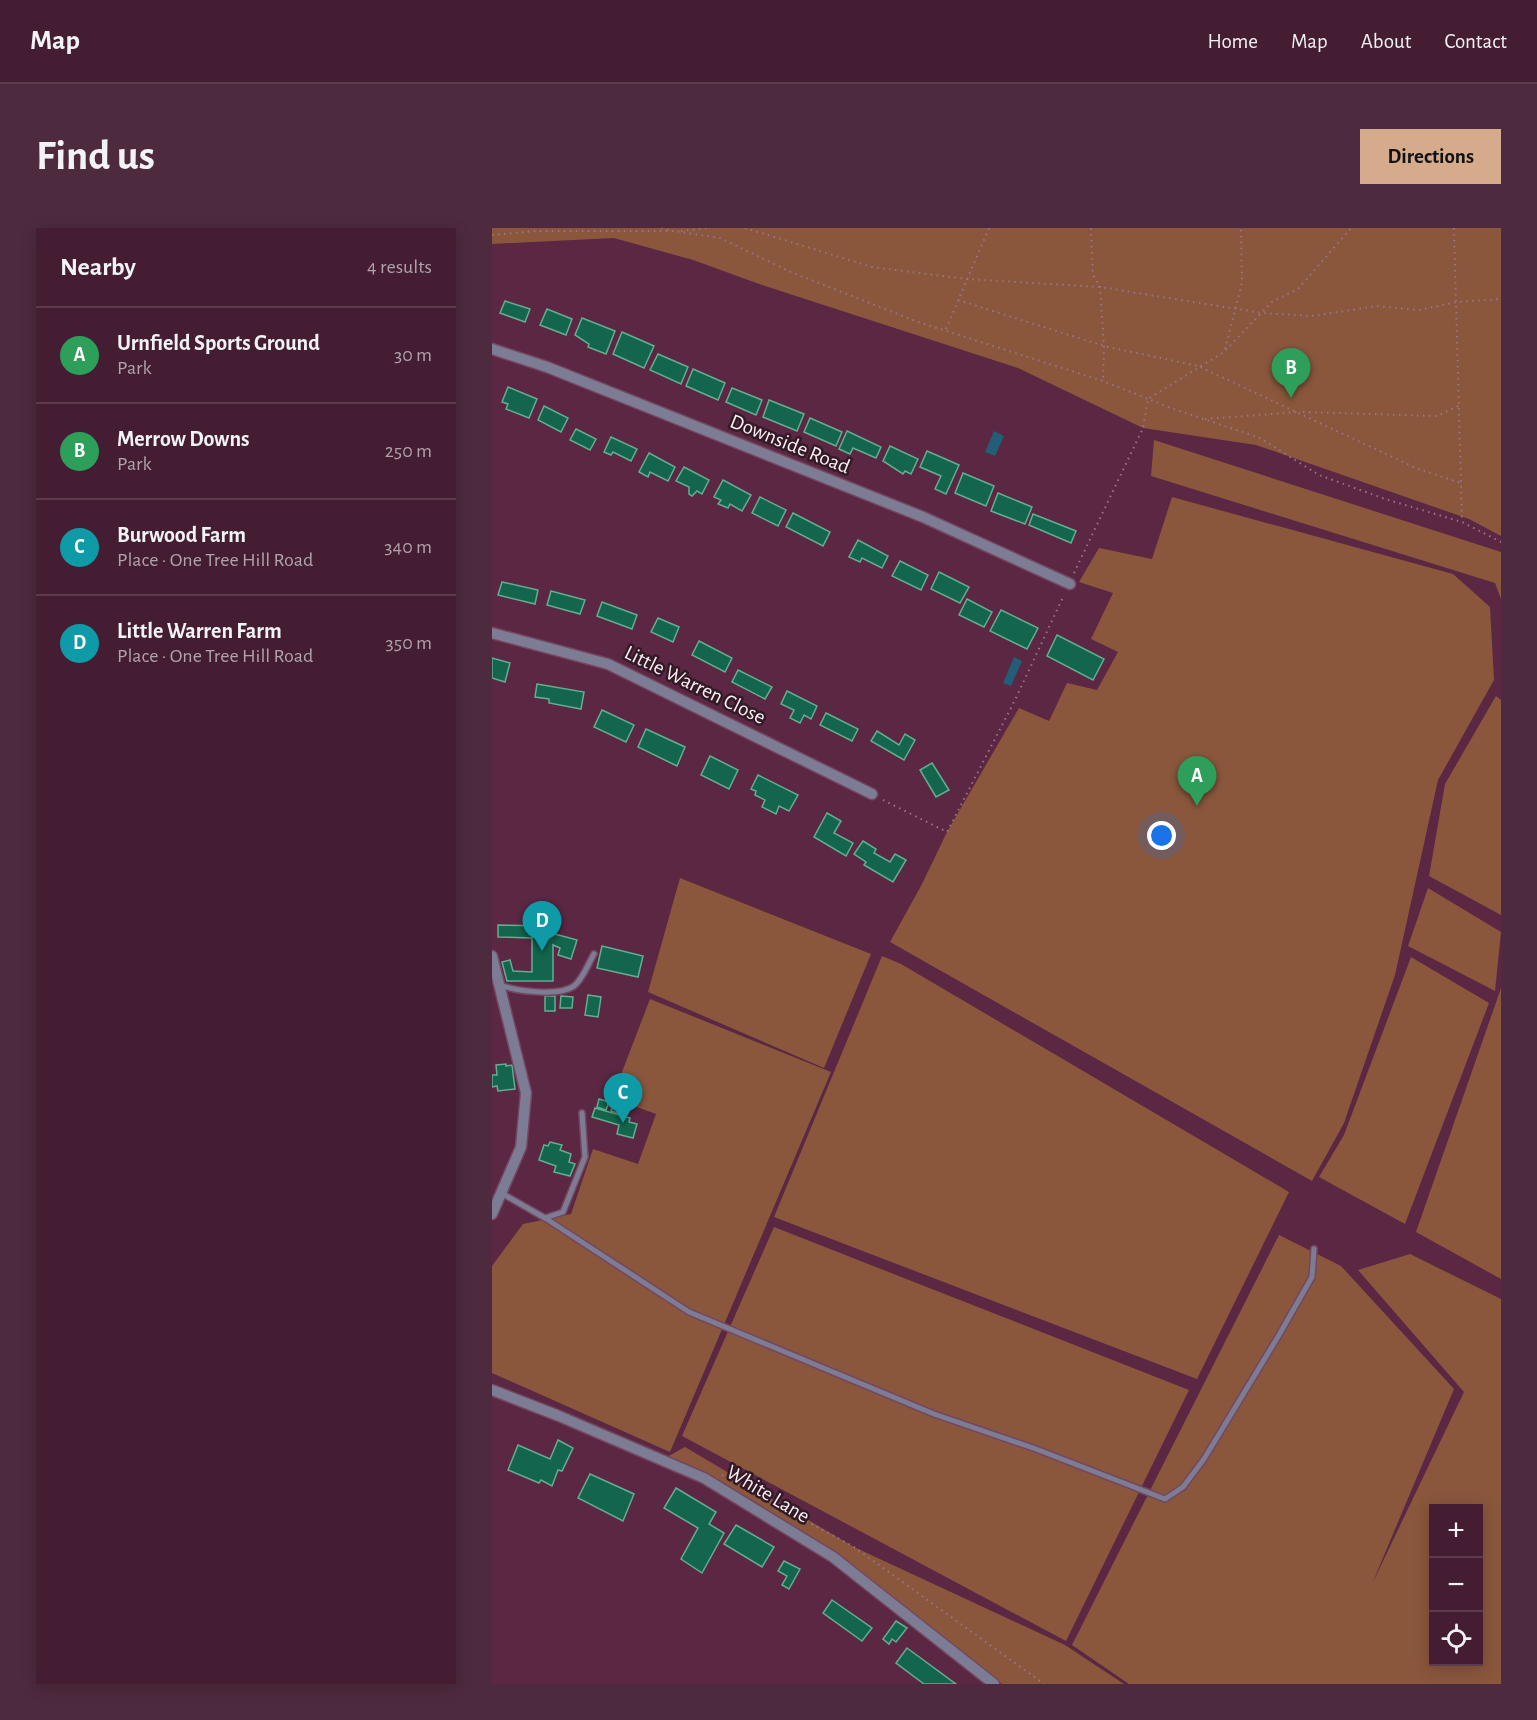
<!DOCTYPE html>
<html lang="en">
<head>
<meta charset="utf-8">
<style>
  body { margin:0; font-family:"Alegreya Sans",sans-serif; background:#4e2a3e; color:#f1f3f6 }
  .controls { position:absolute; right:18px; bottom:18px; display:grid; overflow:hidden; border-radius:0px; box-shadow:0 3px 15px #0003 }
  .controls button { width:54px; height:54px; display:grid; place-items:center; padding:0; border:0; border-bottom:2px solid #5c3b4d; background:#441d32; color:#f1f3f6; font:30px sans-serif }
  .you { position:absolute; left:670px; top:608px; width:21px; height:21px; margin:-15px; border:4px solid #fff; border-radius:50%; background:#1a73e8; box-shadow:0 0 0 9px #1a73e833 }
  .badge { display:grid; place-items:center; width:39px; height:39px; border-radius:50%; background:#d6ab8b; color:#fff; font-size:20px; font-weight:700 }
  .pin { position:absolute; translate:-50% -50px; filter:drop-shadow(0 2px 3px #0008) }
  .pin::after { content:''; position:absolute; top:32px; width:21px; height:18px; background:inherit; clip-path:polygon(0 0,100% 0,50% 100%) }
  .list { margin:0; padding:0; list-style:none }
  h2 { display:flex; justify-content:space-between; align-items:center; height:78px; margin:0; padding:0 24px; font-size:26px }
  h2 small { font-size:20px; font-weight:400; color:#afa2ac }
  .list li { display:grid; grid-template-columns:39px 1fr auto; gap:18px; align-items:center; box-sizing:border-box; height:96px; padding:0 24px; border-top:2px solid #5c3b4d }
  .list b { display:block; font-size:22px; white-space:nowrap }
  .list p { margin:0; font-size:20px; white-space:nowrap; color:#afa2ac }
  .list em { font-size:20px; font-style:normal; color:#afa2ac }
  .icon { flex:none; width:33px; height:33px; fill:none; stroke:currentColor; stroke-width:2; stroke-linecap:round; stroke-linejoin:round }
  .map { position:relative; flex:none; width:1009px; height:1456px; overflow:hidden; border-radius:0px }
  header { display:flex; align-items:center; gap:36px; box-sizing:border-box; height:84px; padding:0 30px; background:#441d32; border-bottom:2px solid #5c3b4d }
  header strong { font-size:28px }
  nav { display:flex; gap:33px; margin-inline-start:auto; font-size:21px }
  .intro { display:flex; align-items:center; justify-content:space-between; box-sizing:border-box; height:144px; padding:0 36px }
  h1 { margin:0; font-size:42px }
  .button { padding:15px 27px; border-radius:0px; background:#d6ab8b; color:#111; font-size:21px; font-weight:700 }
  main { display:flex; gap:36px; padding:0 36px }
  aside { flex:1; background:#441d32; border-radius:0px; box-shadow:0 3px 15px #0003 }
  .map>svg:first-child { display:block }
  .green { fill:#8a573d; fill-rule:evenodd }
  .water { fill:#225e76 }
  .building { fill:#13654d; stroke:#64ad92; stroke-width:1.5 }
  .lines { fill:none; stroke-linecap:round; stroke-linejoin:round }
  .service-casing { stroke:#75475f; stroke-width:8 }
  .minor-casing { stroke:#75475f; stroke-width:13 }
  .path { stroke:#9a7589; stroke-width:2; stroke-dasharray:1.5 4.5; stroke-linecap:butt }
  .service { stroke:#7d7c95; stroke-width:5 }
  .minor { stroke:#7d7c95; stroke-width:10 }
  .labels { text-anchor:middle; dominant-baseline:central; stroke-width:5; stroke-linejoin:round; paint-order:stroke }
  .street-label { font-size:21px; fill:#fceef4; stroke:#321a26 }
</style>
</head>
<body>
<header>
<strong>Map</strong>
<nav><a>Home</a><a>Map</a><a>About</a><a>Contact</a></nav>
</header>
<div class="intro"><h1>Find us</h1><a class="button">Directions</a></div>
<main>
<aside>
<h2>Nearby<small>4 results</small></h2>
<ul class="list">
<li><span class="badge" style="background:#2e9e5b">A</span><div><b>Urnfield Sports Ground</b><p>Park</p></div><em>30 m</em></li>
<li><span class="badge" style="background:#2e9e5b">B</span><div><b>Merrow Downs</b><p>Park</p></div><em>250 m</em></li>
<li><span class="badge" style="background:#0f9aa8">C</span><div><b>Burwood Farm</b><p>Place · One Tree Hill Road</p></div><em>340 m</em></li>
<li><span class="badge" style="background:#0f9aa8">D</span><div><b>Little Warren Farm</b><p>Place · One Tree Hill Road</p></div><em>350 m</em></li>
</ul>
</aside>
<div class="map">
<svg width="1009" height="1456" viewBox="0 0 1009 1456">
  <rect width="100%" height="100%" fill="#5b2743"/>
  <g class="green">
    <polygon points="0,0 1009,0 1009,308 977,291 764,217 651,200 526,140 270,57 201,32 122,10 0,16"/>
    <polygon points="662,212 1009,324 1009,371 1003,355 659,248"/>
    <polygon points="680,269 961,346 998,379 1002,452 946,552 903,747 852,895 820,953 398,714 430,656 455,604 527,480 557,493 575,455 605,462 626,424 599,411 621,365 587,354 607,320 660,331"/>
    <polygon points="1004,468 1009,472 1009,687 937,648 953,556"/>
    <polygon points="188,650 379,726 332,840 156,764"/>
    <polygon points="936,660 1009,704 1003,763 916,718"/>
    <polygon points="390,728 409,736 797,964 705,1151 282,989"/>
    <polygon points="919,729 997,775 913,996 827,949 852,907"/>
    <polygon points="1009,760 1009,1051 924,1004"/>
    <polygon points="158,771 339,844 178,1224 0,1145 0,1038 31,996 79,986 101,921 146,936 164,886 120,870"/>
    <polygon points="282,999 697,1162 574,1413 190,1208"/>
    <path d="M787 1007 849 1038 962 1161 880 1356 972 1164 866 1042 918 1026 1009 1071V1456H637L580 1417ZM942 1280H987V1434H942Z"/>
    <polygon points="193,1219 362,1319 573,1417 632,1456 510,1456 344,1324 224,1251 173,1230"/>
  </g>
  <g class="water">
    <polygon points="502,203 512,208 503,228 493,224"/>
    <polygon points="522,429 530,433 519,458 511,455"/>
  </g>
  <g class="building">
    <polygon points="13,73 38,81 33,94 8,85"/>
    <polygon points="55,81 80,91 74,107 48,97"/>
    <polygon points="90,90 123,103 114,126 96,119 97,116 83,107"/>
    <polygon points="130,104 162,118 152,140 121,126"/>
    <polygon points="166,126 196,139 189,156 158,142"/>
    <polygon points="201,141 233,155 226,172 194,158"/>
    <polygon points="16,159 45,171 37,190 14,181 16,176 10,174"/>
    <polygon points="240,160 270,172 264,187 234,174"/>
    <polygon points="277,172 312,186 305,203 271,189"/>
    <polygon points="52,178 76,190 69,204 46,192"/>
    <polygon points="318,190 350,204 344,218 312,204"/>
    <polygon points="84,201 104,211 98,222 78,212"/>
    <polygon points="355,203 389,219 384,230 361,220 358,226 347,221"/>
    <polygon points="119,209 145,221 139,233 121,224 119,227 112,224"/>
    <polygon points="398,218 426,231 419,246 413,243 411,246 391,233"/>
    <polygon points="435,223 467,237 454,266 443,261 449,248 428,239"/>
    <polygon points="157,225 183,239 176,253 158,244 156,249 147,244"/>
    <polygon points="192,239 217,252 210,266 205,263 200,268 197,266 197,259 184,253"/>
    <polygon points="471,245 502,258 494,278 463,265"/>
    <polygon points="231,252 259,267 250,283 238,276 236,280 226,276 229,272 222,269"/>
    <polygon points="506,265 540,279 533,296 499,283"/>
    <polygon points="268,269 294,282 286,298 260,285"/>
    <polygon points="301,285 338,304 331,318 294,299"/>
    <polygon points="541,286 584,303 579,315 537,297"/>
    <polygon points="366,312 396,328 390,340 370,330 368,334 357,329"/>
    <polygon points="408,333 436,347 429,362 400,348"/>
    <polygon points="447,344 477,359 468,375 439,361"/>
    <polygon points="10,354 46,362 43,376 6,367"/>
    <polygon points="59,363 93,372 88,386 55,377"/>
    <polygon points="475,371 500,384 492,399 467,387"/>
    <polygon points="110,374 145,387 140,401 105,388"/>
    <polygon points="509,382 546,400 535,421 498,403"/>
    <polygon points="166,390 187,399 181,414 159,404"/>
    <polygon points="565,407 612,431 601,452 555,428"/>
    <polygon points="207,413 240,430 233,444 200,427"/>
    <polygon points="0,430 18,435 13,454 0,450"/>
    <polygon points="246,442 280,459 273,471 240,454"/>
    <polygon points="45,456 92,464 89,481 57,475 57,471 43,469"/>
    <polygon points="295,463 325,478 319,491 312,487 308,495 298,490 302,482 289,476"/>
    <polygon points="110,482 142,497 134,514 102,499"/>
    <polygon points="334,485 366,501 360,513 328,497"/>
    <polygon points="154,501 193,519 185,538 146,519"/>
    <polygon points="385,503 407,517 413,506 423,512 412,532 379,513"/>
    <polygon points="218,528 246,542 237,561 209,547"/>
    <polygon points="440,535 457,562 444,569 428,542"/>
    <polygon points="266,547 306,567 297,583 287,578 284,586 270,579 273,572 263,567 264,563 259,561"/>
    <polygon points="335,585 349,593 342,605 361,615 354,628 322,609"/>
    <polygon points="371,613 384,621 382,625 398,634 403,626 414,632 401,654 372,637 374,634 362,626"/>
    <polygon points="6,697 59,698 59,705 85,712 79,731 66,727 68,720 61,717 61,753 15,753 10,734 18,732 21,743 40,744 40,710 6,709"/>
    <polygon points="110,718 151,728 146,749 105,740"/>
    <polygon points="96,767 109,769 106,789 93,787"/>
    <rect x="53" y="768" width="10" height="15"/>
    <polygon points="69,768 81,769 80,780 68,780"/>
    <polygon points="14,836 14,838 20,837 23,861 6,863 5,858 0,859 0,847 5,847 4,837"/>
    <polygon points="107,871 117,874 114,882 105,879"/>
    <polygon points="121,876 131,879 129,886 119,883"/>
    <polygon points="103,880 138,890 137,894 145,896 141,910 125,906 127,897 100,889"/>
    <polygon points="58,914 70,917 68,922 79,926 77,934 83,936 78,948 62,944 64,938 47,932 52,917 56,918"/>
    <polygon points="66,1212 81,1220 70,1243 66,1242 60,1258 49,1252 47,1255 16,1242 26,1217 58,1231"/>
    <polygon points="98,1246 142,1266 131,1293 86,1270"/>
    <polygon points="184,1260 224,1284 217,1296 232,1305 210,1345 189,1331 206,1300 172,1280"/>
    <polygon points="244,1297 282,1319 270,1339 232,1316"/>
    <polygon points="292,1333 308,1341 297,1361 290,1357 295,1348 286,1343"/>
    <polygon points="340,1372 380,1400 370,1413 331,1385"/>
    <polygon points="404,1393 415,1400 404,1414 400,1411 397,1416 391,1411"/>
    <polygon points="415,1420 464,1456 432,1456 404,1435"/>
  </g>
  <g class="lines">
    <defs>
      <g id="service">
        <path d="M8 757C24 763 67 769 82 758 91 751 96 736 102 726"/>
        <polyline points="11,966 53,990 71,984 93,929 90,885"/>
        <polyline points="53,990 197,1084 442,1186 544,1221 673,1271 691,1259 712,1231 787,1107 820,1049 822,1021"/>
      </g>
      <g id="minor">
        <polyline points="0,121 55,139 431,289 578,356"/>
        <polyline points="0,405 116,436 380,566"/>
        <polyline points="0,728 34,865 29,919 0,986"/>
        <polyline points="0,1162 67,1188 212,1250 341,1329 502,1456"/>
      </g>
    </defs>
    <use href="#service" class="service-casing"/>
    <use href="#minor" class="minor-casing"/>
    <g class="path">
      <polyline points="169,0 178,2"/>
      <polyline points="253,0 380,39 475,51 608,59 770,85 820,88 885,78 927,82 965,74 1009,71"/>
      <polyline points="599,0 601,47 608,59 612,118 611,153"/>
      <polyline points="962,0 970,294"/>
      <polyline points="189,3 216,0"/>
      <polyline points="0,7 43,3 183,3 228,10 299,44 426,94 611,153 679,180 768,210 827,247 893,271 970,294 1009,314"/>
      <polyline points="466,72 612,118 706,138 926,241 969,255"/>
      <polyline points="454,101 497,0"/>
      <polyline points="733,121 750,55 749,0"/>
      <polyline points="811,184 945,188 968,177"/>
      <polyline points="713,191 806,184"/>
      <polyline points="582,345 651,200 656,171 732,124 780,74 806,61 859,0"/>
      <polyline points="391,572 455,604 523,472 572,367"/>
      <polyline points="230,1247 362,1319 552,1456"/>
    </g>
    <use href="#service" class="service"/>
    <use href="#minor" class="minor"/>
  </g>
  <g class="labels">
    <g class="street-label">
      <text transform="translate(298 216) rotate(22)">Downside Road</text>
      <text transform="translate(203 457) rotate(26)">Little Warren Close</text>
      <text transform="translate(276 1266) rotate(31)">White Lane</text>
    </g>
  </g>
</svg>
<div class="controls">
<button>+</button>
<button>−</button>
<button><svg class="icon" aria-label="locate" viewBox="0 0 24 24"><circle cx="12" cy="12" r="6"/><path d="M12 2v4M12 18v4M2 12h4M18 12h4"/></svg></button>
</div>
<div class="you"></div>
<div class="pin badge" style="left:705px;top:578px;background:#2e9e5b">A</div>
<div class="pin badge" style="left:799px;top:170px;background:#2e9e5b">B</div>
<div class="pin badge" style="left:131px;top:895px;background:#0f9aa8">C</div>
<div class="pin badge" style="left:50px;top:723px;background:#0f9aa8">D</div>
</div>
</main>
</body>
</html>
